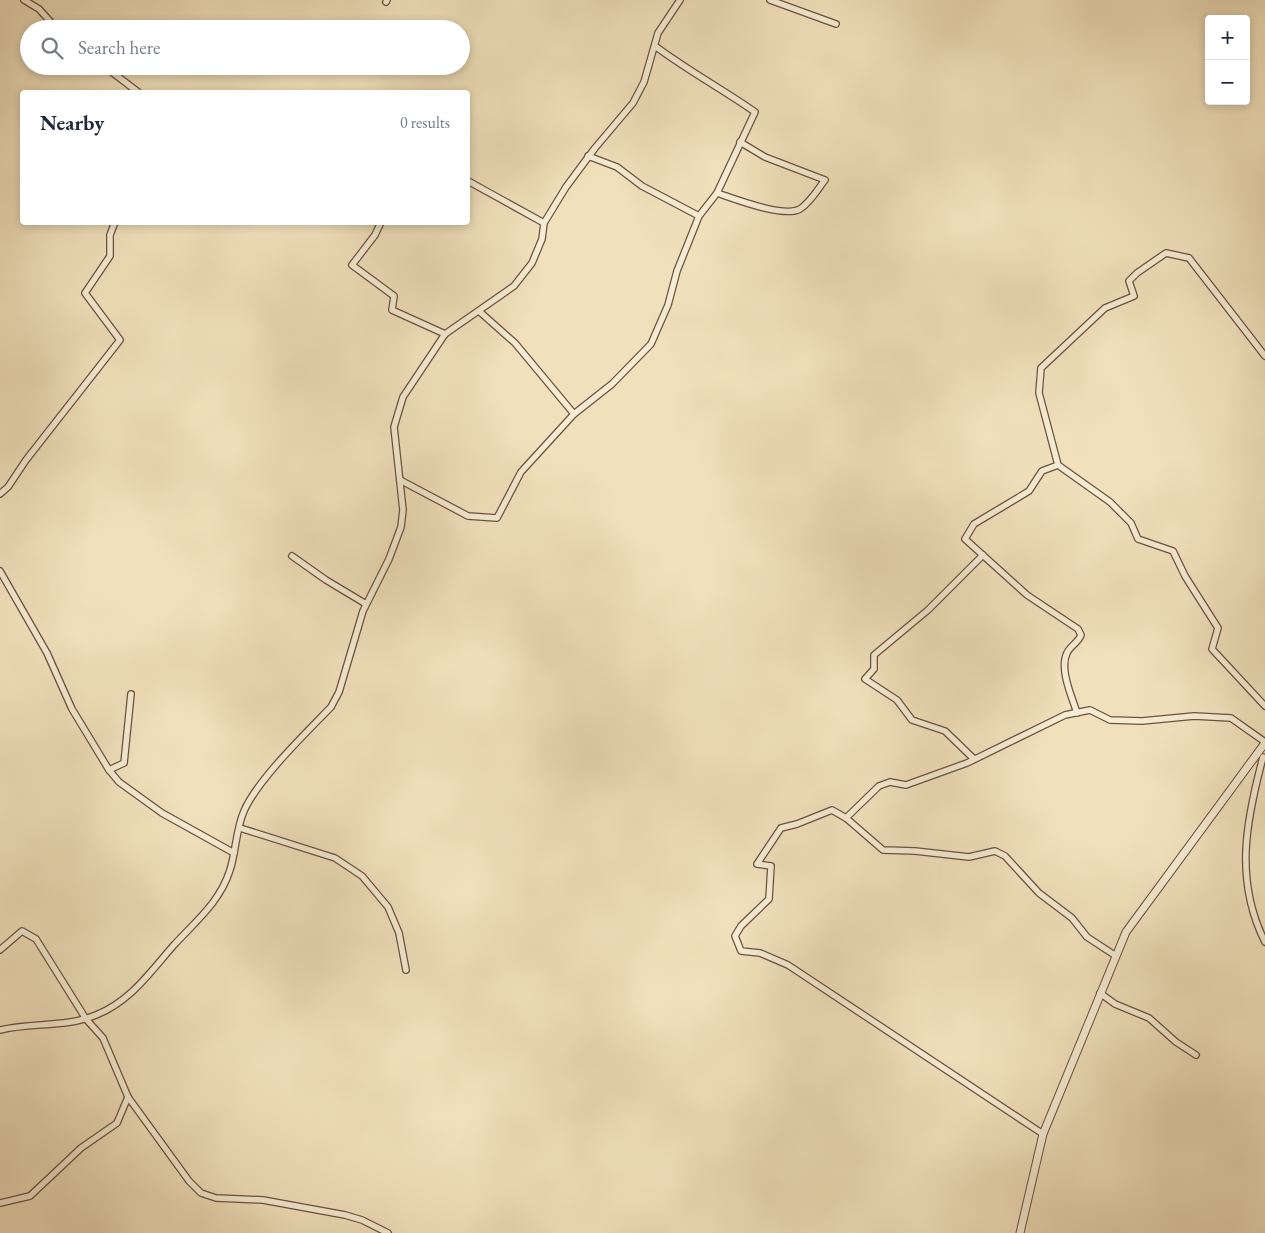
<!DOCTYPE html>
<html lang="en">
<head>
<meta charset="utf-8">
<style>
  body { margin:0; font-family:"EB Garamond",serif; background:#f6f6f7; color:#1f2937 }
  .controls { position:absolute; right:15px; top:15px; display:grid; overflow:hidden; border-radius:5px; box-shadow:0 2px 8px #0003 }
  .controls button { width:45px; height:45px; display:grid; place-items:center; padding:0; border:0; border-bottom:1px solid #e0e1e3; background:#fff; color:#1f2937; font:25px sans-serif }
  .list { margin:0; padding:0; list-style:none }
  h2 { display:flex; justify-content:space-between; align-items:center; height:65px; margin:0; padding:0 20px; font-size:21px }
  h2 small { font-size:16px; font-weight:400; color:#747a83 }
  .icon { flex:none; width:28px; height:28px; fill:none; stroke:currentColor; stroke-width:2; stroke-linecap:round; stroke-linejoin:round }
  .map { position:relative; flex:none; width:1265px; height:1233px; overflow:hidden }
  .search { position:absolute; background:#fff; box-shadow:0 2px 8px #0003; left:20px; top:20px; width:450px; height:55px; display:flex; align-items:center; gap:12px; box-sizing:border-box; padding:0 18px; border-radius:28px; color:#747a83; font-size:19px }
  .panel { position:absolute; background:#fff; box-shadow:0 2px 8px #0003; left:20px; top:90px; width:450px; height:135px; border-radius:5px }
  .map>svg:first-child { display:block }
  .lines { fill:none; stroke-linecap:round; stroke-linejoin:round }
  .minor-casing { stroke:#6b523e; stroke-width:8 }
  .tertiary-casing { stroke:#6b523e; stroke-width:9 }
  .minor { stroke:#f5ecd3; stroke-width:5.5 }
  .tertiary { stroke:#f5ecd3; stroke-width:7 }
</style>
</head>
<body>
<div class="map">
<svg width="1265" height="1233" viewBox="0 0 1265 1233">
  <rect width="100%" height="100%" fill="#f0e1bc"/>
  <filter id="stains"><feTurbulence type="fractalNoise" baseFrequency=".004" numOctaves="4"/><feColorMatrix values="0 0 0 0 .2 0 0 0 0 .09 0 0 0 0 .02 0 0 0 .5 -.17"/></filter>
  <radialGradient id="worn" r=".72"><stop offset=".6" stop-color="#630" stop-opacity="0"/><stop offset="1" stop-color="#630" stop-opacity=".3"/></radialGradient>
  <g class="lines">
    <defs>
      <g id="minor">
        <polyline points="24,0 39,9 57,29"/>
        <polyline points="770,0 836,24"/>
        <polyline points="386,2 387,0"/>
        <path d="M655 46C687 70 722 89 755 112L717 193"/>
        <polyline points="104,66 138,92"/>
        <path d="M588 156 617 167 642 186 699 216 717 193C735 199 784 218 800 209 811 202 817 190 825 180L765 157 740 142"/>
        <polyline points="468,181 544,223"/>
        <polyline points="381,222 375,235 352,265 394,296 392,310 445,334"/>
        <polyline points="480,312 515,343 574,414 612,384 651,344 668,305 677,271 699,216"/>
        <polyline points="1265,356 1189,258 1166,253 1137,273 1129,281 1134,296 1105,308 1041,368 1039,393 1058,465 1110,502 1131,523 1138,539 1173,551 1185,576 1218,628 1212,649 1265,706"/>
        <path d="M1058 465 1042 471 1029 491 974 524 965 539 1027 595 1078 629 1081 635C1078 643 1070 646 1067 653 1059 669 1072 697 1077 713"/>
        <polyline points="400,480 468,516 497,518 521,472 574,414"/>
        <polyline points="0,494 8,487 26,460 120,340 85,293 110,256 110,235 115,222"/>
        <polyline points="292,556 326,580 366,604"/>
        <polyline points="0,571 47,653 72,709 109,770 119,782 162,813 234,853"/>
        <path d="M1263 757C1246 821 1234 880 1265 942"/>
        <polyline points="974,759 945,731 912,720 897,700 865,679 874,669 874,655 928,610 983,555"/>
        <polyline points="109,770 124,763 131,694"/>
        <polyline points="846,818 879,786 890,782 906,785 967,763 1065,715 1090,710 1110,720 1142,721 1194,716 1231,718 1265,742"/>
        <polyline points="240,828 335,858 362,876 388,907 399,933 406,970"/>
        <polyline points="0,950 22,931 36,939 86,1019 103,1038 128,1097 189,1181 201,1193 216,1198 263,1200 345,1215 362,1220 388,1233"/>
        <polyline points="1100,993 1115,1004 1149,1018 1176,1042 1196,1055"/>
        <path d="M0 1030C33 1022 65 1028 96 1015 131 1001 150 972 174 945 196 921 220 902 230 870 236 851 236 829 244 811 258 779 306 733 331 707L339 692 363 611 389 559 401 527 403 510 394 427 403 397 445 334 514 286 532 263 542 239 544 223 566 187 595 148 633 103 644 82 658 33 680 0"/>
        <polyline points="1043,1134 788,965 760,953 741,951 735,936 741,926 769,899 771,866 757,864 781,828 797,824 832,810 846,818 883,850 915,851 969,857 995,851 1005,856 1039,893 1072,918 1087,937 1116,956"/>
        <polyline points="0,1203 30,1196 81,1148 117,1123 128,1097"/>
      </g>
      <polyline id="tertiary" points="1020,1233 1043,1134 1126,932 1265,743"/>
    </defs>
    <use href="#minor" class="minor-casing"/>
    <use href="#tertiary" class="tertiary-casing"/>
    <use href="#minor" class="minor"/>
    <use href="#tertiary" class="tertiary"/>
  </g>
  <rect width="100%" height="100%" filter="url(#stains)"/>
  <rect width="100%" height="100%" fill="url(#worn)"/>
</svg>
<div class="controls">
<button>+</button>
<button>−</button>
</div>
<div class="search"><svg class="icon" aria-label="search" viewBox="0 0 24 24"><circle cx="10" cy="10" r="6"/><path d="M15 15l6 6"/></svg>Search here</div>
<section class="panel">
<h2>Nearby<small>0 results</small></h2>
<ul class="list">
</ul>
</section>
</div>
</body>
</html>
